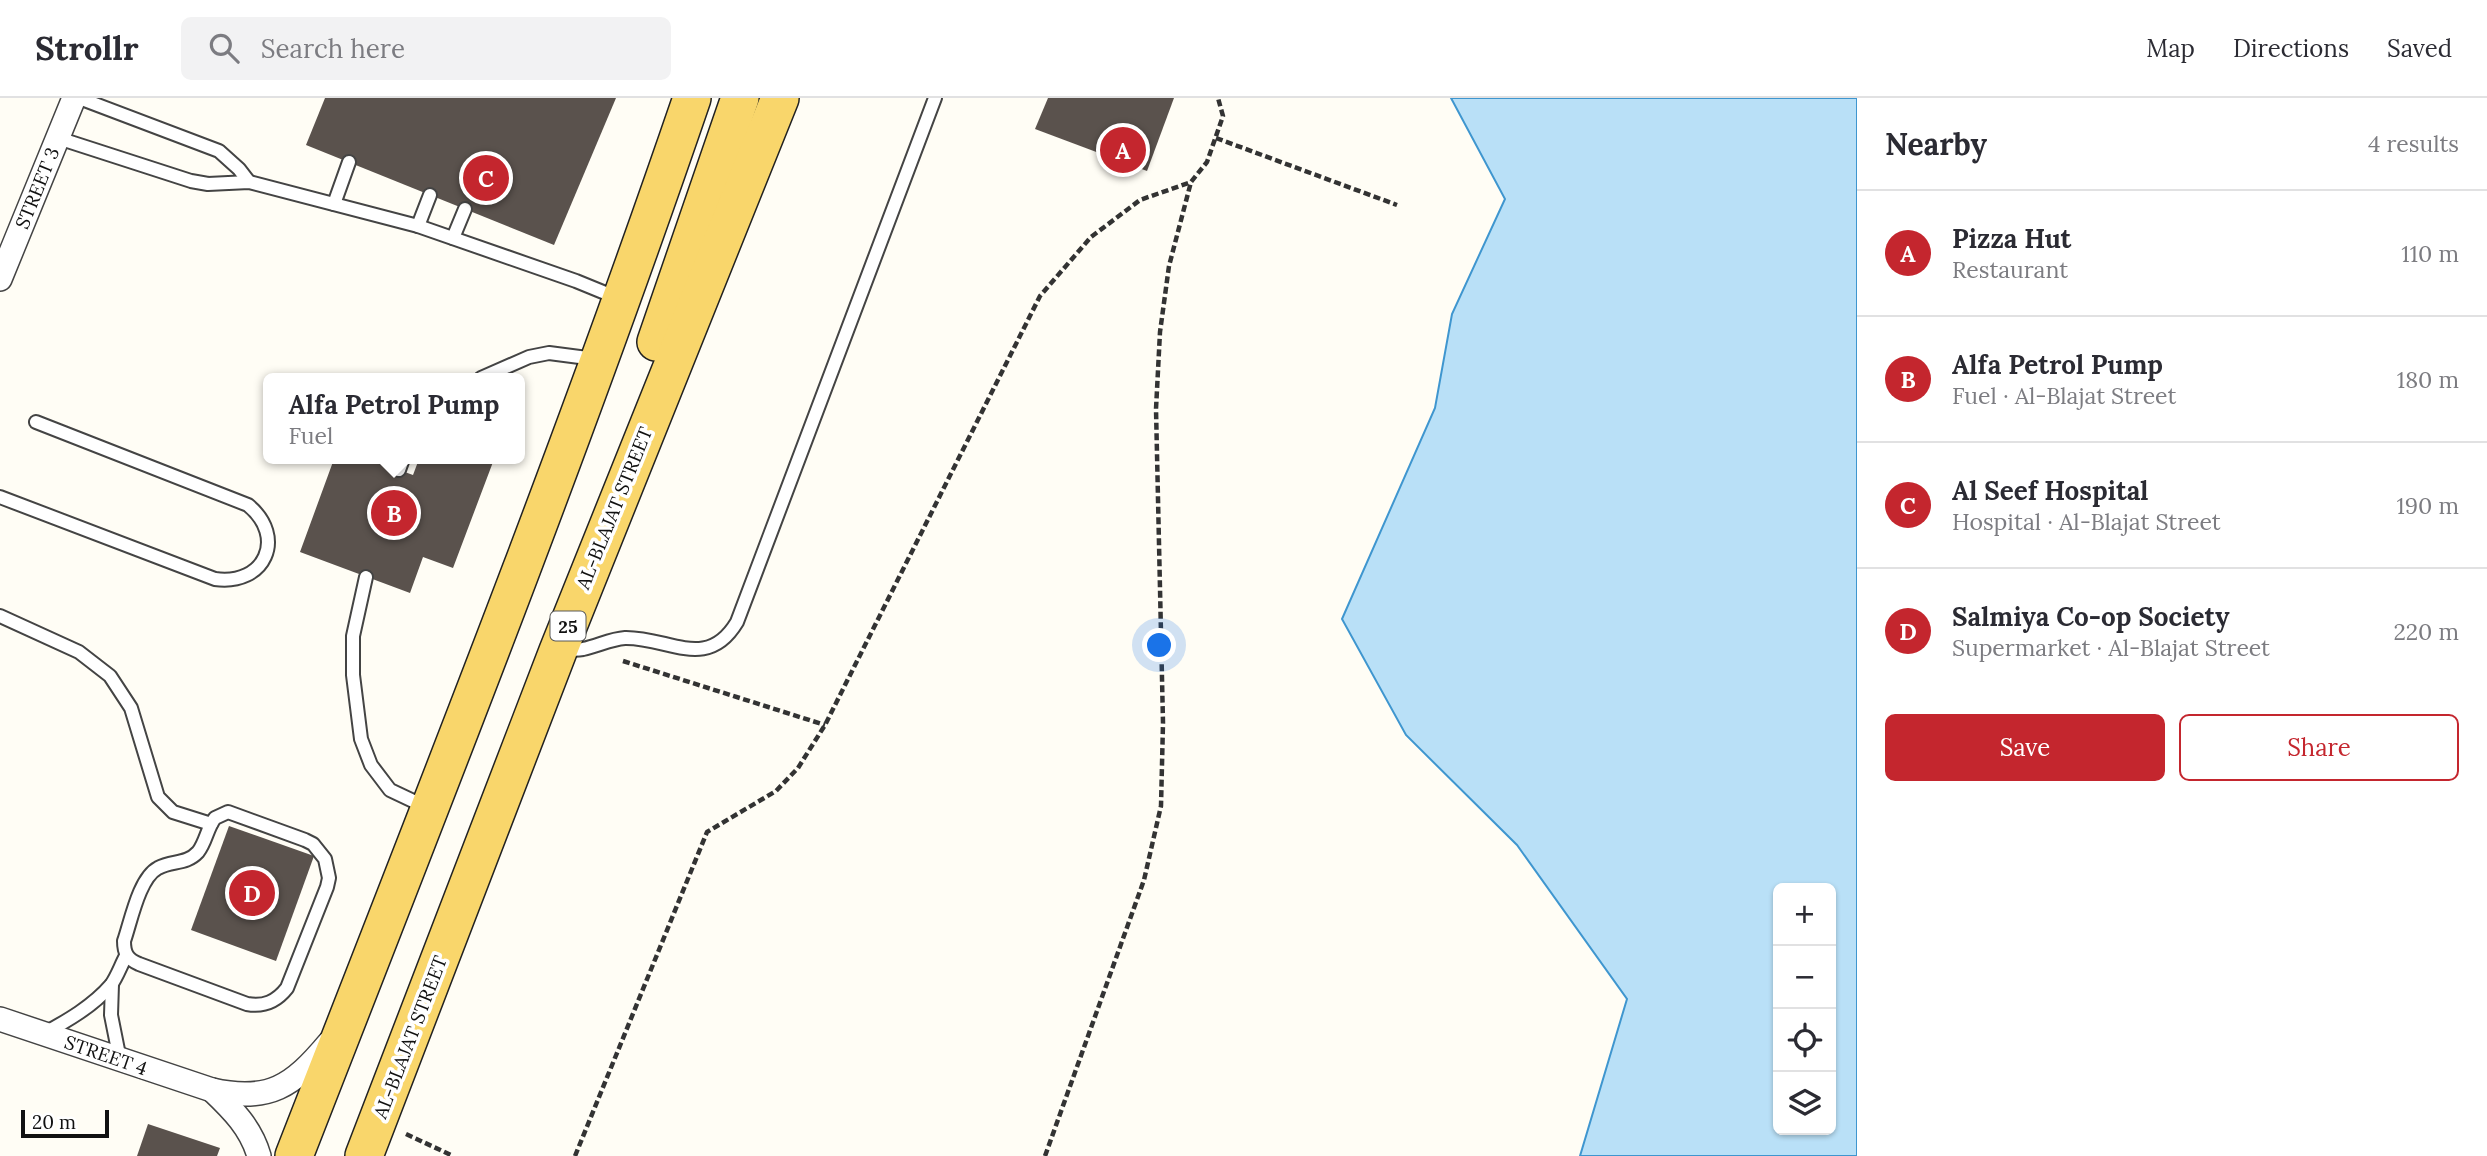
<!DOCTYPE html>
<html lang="en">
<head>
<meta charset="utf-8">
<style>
  body { margin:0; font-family:Lora,serif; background:#f2f2f3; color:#2b2b33 }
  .controls { position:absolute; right:21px; bottom:21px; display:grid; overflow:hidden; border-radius:10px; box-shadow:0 2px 5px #0004 }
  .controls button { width:63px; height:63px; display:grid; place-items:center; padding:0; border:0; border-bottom:2px solid #e1e1e2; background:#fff; color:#2b2b33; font:35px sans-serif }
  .scale { position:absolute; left:21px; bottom:18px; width:88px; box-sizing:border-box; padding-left:7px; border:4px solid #111; border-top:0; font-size:19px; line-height:24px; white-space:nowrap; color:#111; -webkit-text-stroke:5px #fff; paint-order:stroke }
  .you { position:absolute; left:1160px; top:548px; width:24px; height:24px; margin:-18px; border:5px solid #fff; border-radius:50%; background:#1a73e8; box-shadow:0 0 0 10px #1a73e833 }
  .badge { display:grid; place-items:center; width:46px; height:46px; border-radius:50%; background:#c4262e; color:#fff; font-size:23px; font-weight:700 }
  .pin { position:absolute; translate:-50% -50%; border:4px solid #fff; box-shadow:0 2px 7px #0006 }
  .popup { position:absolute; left:263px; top:275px; width:262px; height:91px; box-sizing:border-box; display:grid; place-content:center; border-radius:10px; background:#fff; filter:drop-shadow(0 2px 5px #0005); font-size:23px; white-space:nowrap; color:#7c7c81 }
  .popup b { font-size:26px; color:#2b2b33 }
  .popup::after { content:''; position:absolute; left:50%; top:100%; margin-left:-14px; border:14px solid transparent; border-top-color:#fff }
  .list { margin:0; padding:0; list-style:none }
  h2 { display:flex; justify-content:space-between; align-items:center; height:91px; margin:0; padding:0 28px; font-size:30px }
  h2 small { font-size:23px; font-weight:400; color:#7c7c81 }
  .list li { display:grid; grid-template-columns:46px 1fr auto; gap:21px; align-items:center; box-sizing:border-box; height:126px; padding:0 28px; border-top:2px solid #e1e1e2 }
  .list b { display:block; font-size:26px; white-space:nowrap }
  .list p { margin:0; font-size:23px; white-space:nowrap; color:#7c7c81 }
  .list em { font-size:23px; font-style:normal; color:#7c7c81 }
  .actions { display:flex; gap:14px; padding:21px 28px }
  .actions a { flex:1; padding:16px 0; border:2px solid #c4262e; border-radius:10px; text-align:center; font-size:24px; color:#c4262e }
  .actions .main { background:#c4262e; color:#fff }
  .icon { flex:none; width:38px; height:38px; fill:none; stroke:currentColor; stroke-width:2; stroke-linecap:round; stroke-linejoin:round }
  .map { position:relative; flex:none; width:1857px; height:1058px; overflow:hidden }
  header { display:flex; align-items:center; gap:42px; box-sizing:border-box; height:98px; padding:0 35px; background:#fff; border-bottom:2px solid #e1e1e2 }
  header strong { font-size:33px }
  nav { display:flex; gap:38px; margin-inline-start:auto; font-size:24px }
  .search { width:490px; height:63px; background:#f2f2f3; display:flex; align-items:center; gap:18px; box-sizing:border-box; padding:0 24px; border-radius:10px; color:#7c7c81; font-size:26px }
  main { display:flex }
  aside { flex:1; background:#fff }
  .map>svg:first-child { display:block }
  .water { fill:#b9e0f7; stroke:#3f96cf; stroke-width:2; fill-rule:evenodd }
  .building { fill:#5a524d }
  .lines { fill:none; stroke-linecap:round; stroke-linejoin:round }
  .lane-casing { stroke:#444; stroke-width:16 }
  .street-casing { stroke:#444; stroke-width:26 }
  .primary-casing { stroke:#222; stroke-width:40 }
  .path { stroke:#333; stroke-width:4.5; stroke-dasharray:7 3.5; stroke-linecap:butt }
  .lane { stroke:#fff; stroke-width:12 }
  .street { stroke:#fff; stroke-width:23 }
  .primary { stroke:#f9d66b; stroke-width:37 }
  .labels { text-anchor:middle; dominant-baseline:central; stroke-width:7; stroke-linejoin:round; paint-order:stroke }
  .shield { fill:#fff; stroke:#585858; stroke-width:2 }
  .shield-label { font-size:18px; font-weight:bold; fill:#111 }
  .street-label { font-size:19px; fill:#111; stroke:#fff }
</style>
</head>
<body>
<header>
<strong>Strollr</strong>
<div class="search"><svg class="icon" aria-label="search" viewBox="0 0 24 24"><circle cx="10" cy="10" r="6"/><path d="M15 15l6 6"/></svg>Search here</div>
<nav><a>Map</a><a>Directions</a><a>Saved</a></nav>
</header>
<main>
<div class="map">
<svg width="1857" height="1058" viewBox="0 0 1857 1058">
  <rect width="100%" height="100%" fill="#fffdf5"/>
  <path class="water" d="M1451 0H1857V1058H1580L1627 901 1517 747 1406 637 1342 521 1435 310 1452 216 1505 101ZM1778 790H1831V1032H1778Z"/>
  <g class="building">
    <polygon points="325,0 616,0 554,147 306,47"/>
    <polygon points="1048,0 1174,0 1147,73 1035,31"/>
    <polygon points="334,361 369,361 413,377 419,361 485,361 493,364 453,470 423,459 410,495 300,454"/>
    <polygon points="229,728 314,758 276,863 191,832"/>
    <polygon points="148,1026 220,1050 217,1058 137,1058"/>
  </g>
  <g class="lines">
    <defs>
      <g id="lane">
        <polyline points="79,0 219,53 239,71 249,84"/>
        <polyline points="58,40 191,83 208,86 249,84 418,128 576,183 620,201"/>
        <polyline points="334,106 349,64"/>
        <polyline points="418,128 430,97"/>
        <polyline points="453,140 465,111"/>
        <polyline points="481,280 529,259 549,255 595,261"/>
        <polyline points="399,372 403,361"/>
        <path d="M0 399 215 481C265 488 287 439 248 407L36 324"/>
        <polyline points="366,479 353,538 353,577 361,641 371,667 390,692 428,710"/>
        <polyline points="0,518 79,554 110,578 131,610 158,699 173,714 211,726"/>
        <path d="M562 552C569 552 576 552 583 551 598 548 610 541 625 540 669 539 707 574 737 524L935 0"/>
        <path d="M228 714 305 742 313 746 325 761 329 780 327 789 287 890C276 904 264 909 247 906L139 866C127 861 124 855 124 843 131 823 139 780 158 770 172 762 186 767 198 754 206 744 207 730 215 720Z"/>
        <polyline points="112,886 111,917 120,962"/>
        <path d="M43 936C67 923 93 908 111 887 117 879 121 867 126 858"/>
      </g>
      <g id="street">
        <polyline points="0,181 74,0"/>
        <path d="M0 921 212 992C269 1005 293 988 329 945"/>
        <path d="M212 992C233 1012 251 1030 259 1058"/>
      </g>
      <g id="primary">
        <polyline points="656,244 740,0"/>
        <path d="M294 1058C431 707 570 357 692 0"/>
        <polyline points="364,1058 558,553 780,0"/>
      </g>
    </defs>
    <use href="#lane" class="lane-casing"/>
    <use href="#street" class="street-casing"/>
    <use href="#primary" class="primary-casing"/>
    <g class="path">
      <polyline points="1216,40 1397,107"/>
      <polyline points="623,563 825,627"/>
      <polyline points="406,1036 453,1058"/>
      <polyline points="575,1058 707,734 776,693 798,670 825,627 1040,198 1091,139 1140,102 1191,84 1207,64 1223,18 1218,0"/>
      <polyline points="1045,1058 1144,782 1161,708 1163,625 1156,311 1160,234 1169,168 1191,84"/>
    </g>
    <use href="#lane" class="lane"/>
    <use href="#street" class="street"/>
    <use href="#primary" class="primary"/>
  </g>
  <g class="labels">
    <rect class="shield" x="550.5" y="513.5" width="35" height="29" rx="5"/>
    <g class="shield-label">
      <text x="568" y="528">25</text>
    </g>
    <g class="street-label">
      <text transform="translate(37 90) rotate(-68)">STREET 3</text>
      <text transform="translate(614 410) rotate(-68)">AL-BLAJAT STREET</text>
      <text transform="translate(410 939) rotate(-69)">AL-BLAJAT STREET</text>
      <text transform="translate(106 957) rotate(19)">STREET 4</text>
    </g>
  </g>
</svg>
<div class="controls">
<button>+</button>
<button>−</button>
<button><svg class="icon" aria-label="locate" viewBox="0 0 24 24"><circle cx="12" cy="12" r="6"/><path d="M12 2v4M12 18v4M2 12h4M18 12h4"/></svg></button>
<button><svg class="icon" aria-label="layers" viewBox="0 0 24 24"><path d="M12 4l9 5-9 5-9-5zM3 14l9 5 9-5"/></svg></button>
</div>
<div class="scale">20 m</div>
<div class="you"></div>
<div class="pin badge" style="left:1123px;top:52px">A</div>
<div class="pin badge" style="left:394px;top:415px">B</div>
<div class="popup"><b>Alfa Petrol Pump</b>Fuel</div>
<div class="pin badge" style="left:486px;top:80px">C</div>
<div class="pin badge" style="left:252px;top:795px">D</div>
</div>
<aside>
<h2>Nearby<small>4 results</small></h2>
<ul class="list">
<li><span class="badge">A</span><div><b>Pizza Hut</b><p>Restaurant</p></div><em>110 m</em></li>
<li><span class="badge">B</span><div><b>Alfa Petrol Pump</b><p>Fuel · Al-Blajat Street</p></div><em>180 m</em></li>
<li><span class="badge">C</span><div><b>Al Seef Hospital</b><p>Hospital · Al-Blajat Street</p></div><em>190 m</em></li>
<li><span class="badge">D</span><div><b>Salmiya Co-op Society</b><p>Supermarket · Al-Blajat Street</p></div><em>220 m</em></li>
</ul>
<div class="actions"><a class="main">Save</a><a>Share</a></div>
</aside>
</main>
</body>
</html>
